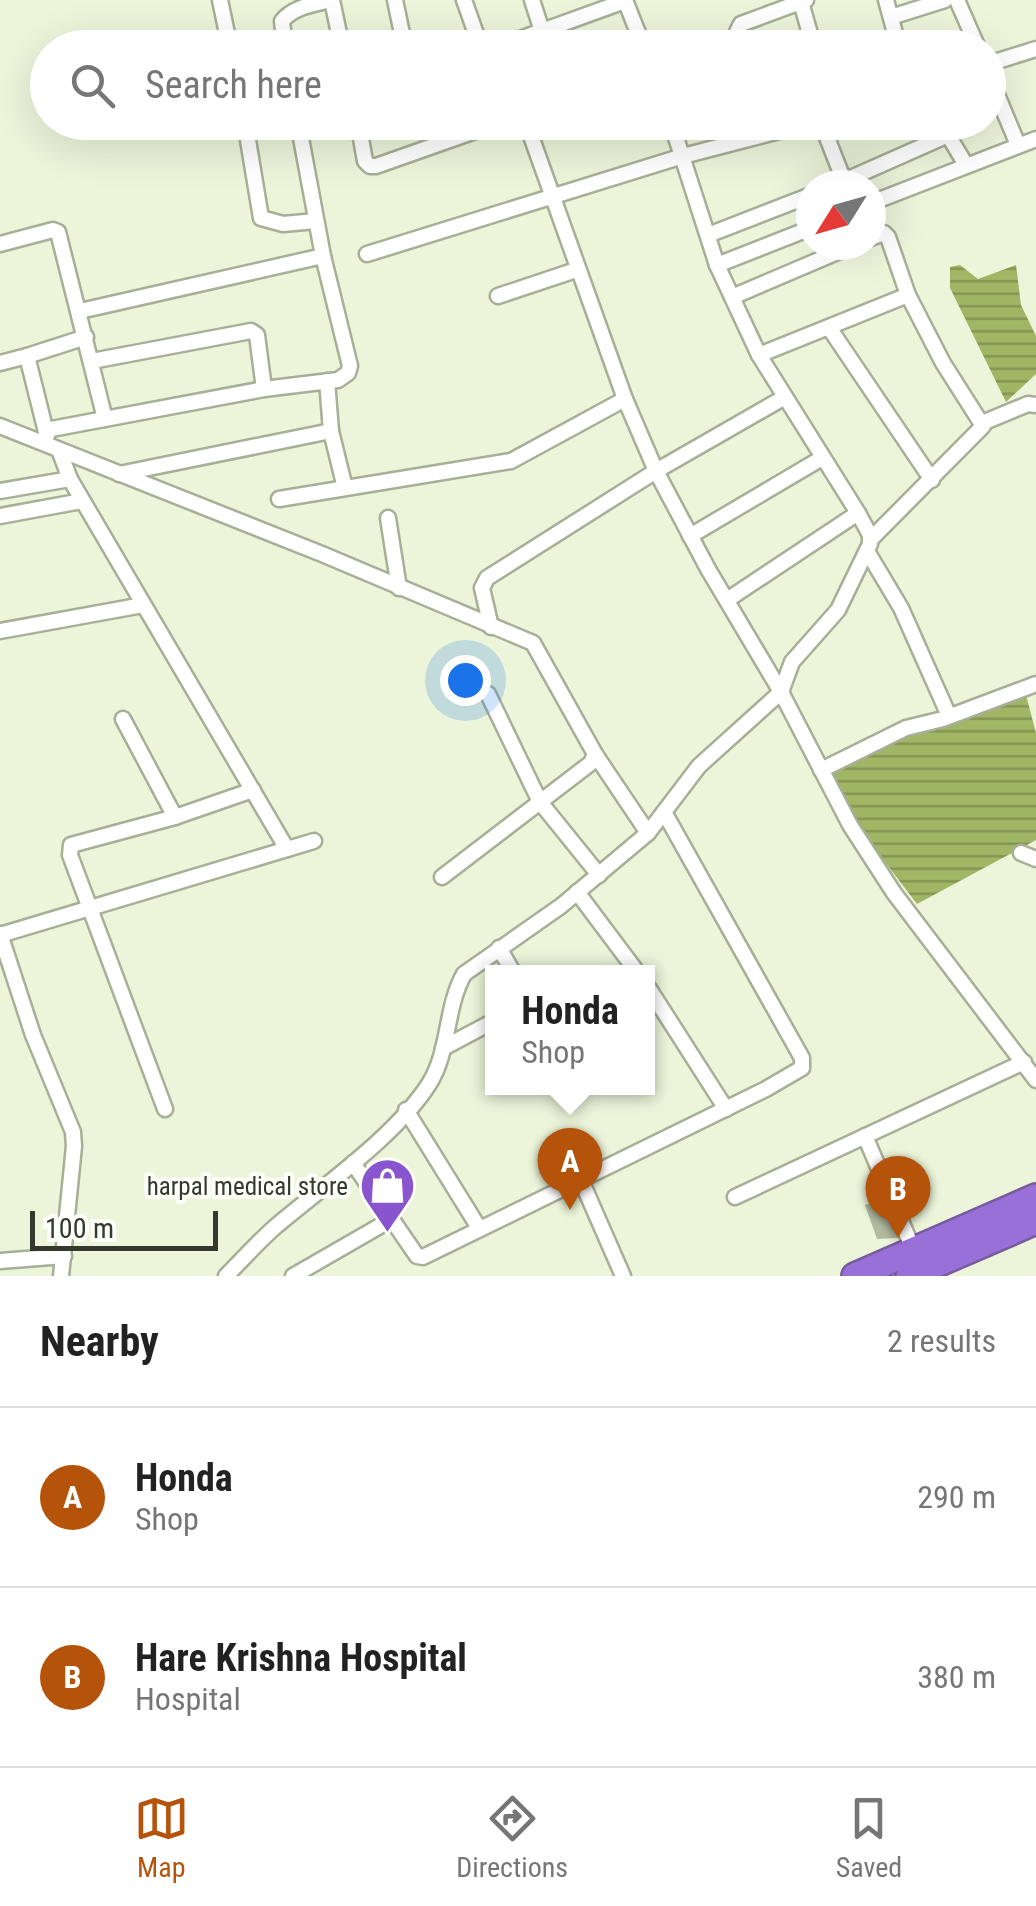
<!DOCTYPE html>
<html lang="en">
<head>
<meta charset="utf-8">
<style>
  body { margin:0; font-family:"Roboto Condensed",sans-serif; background:#f2f2f2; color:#222 }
  .compass { position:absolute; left:796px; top:170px; width:90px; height:90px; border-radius:50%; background:#fff; box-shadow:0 10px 40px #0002; rotate:233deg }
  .scale { position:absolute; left:30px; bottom:25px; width:188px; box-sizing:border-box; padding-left:10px; border:5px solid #35382d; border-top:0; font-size:28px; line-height:35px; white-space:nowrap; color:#35382d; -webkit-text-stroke:8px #fdfff9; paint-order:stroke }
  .you { position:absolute; left:465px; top:680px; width:35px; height:35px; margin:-25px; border:8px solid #fff; border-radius:50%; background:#1a73e8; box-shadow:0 0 0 15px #1a73e833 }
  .badge { display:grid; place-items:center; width:65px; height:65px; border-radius:50%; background:#b45309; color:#fff; font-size:32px; font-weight:700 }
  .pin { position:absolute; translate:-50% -82px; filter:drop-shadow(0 2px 5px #0008) }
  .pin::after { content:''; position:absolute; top:52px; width:35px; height:30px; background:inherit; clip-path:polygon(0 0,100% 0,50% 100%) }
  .popup { position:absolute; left:485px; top:965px; width:170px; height:130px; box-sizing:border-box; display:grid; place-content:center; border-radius:0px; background:#fff; filter:drop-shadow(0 2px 8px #0005); font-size:32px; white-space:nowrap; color:#767676 }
  .popup b { font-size:38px; color:#222 }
  .popup::after { content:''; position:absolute; left:50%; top:100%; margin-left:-20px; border:20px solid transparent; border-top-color:#fff }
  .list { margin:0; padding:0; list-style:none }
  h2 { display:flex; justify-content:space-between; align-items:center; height:130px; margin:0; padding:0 40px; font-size:42px }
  h2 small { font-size:32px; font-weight:400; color:#767676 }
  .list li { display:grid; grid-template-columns:65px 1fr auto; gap:30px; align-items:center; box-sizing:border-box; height:180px; padding:0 40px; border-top:2px solid #e0e0e0 }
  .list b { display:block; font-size:38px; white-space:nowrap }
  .list p { margin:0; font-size:32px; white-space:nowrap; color:#767676 }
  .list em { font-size:32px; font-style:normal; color:#767676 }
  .icon { flex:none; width:55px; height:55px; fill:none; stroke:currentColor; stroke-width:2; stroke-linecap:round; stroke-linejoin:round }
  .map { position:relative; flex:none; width:1036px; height:1276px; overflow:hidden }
  .search { position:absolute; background:#fff; box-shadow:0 10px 40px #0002; left:30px; right:30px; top:30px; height:110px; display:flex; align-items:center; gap:25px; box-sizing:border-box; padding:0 35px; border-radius:55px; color:#767676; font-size:38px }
  .sheet { height:490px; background:#fff }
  nav { display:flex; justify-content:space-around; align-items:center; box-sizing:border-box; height:140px; border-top:2px solid #e0e0e0; background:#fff; font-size:28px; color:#767676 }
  nav a { display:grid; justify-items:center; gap:5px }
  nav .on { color:#b45309 }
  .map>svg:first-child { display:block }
  .water { fill:url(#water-rules) }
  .building { fill:#b2baa0 }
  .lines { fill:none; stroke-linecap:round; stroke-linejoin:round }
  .street-casing { stroke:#a7af96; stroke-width:19 }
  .highway-casing { stroke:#765c9c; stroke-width:30 }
  .street { stroke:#fff; stroke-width:14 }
  .highway { stroke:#996fd8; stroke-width:25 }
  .labels { text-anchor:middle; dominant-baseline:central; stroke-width:8; stroke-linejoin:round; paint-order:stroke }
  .poi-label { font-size:25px; fill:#35382d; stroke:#fdfff9; text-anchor:end }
</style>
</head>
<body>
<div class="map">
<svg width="1036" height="1276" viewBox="0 0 1036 1276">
  <defs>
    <pattern id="water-rules" width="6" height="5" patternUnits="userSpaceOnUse" patternTransform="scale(2.5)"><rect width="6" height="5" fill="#a1b665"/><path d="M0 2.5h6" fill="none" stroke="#849554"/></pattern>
  </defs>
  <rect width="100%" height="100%" fill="#ecf5da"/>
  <g class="water">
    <polygon points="960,265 978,279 1016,265 1021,305 1036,336 1036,374 1006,402 950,288 950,267"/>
    <polygon points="1026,695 1036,733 1036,840 917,904 862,832 829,768 924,724 937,729"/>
  </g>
  <polygon class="building" points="887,1198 900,1233 898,1238 877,1239 865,1205"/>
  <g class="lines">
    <defs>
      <g id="street">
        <polyline points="220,0 230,48"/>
        <polyline points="332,0 342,48"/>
        <polyline points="395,0 405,48"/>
        <polyline points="464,0 481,48"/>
        <polyline points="532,0 542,31"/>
        <polyline points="625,0 644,48"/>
        <polyline points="886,0 899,48"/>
        <polyline points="957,0 978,48"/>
        <polyline points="801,2 814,48"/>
        <polyline points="891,17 945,0"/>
        <path d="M285 48 282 21C293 7 314 4 331 0"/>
        <polyline points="495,48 625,1"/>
        <polyline points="741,48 737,32 741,24 806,0"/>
        <polyline points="988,64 1036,49"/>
        <polyline points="988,73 1018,145"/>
        <polyline points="245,122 261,218 283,224 316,221"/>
        <polyline points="358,122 365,161 370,166 376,166 501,122"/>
        <polyline points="526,122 625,399 656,471 708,569 781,692 850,825 894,893 1036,1080"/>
        <polyline points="821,122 844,181"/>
        <polyline points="835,185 948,135 966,165"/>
        <polyline points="871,203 1036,139"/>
        <polyline points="708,235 811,195"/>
        <polyline points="0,244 53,230 58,232 105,419"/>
        <polyline points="367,254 683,156 814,122"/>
        <polyline points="717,265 811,228"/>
        <polyline points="498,296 576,270"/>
        <polyline points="732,297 854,245"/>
        <polyline points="80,311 323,256"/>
        <polyline points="830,329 932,480"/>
        <polyline points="759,355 908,295"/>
        <polyline points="27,356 86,337"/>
        <polyline points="92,361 251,331 257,335 264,389"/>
        <polyline points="0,363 27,356 47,436"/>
        <polyline points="327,381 331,431 345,488"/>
        <polyline points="982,423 1028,404 1036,405"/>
        <polyline points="0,426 322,554 533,643 595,754 648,833"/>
        <polyline points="46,430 264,389 338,380 348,373 350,366 323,256 298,122"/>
        <polyline points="59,450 70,479 287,849"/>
        <polyline points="119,474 331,431"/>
        <polyline points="0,491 70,479"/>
        <polyline points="279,499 511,461 625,399"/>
        <polyline points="0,516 82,501"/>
        <polyline points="388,518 399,588"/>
        <polyline points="690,536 822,458"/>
        <polyline points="871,539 983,426 943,363 908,295 888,237 884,233 871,238"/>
        <polyline points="867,551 901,608 949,716"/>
        <polyline points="727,600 858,513"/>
        <polyline points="491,627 482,588 487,578 656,471 785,397"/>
        <polyline points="0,631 143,605"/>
        <polyline points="488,694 540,802 599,875"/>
        <polyline points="123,719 175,817"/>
        <polyline points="821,770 906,728 943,719 1036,684"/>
        <polyline points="1021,853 1036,859"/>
        <polyline points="442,877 591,763 595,754"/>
        <polyline points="577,892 637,972"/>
        <polyline points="0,934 33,1035 73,1132 74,1146 61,1276"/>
        <polyline points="0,935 314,841"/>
        <polyline points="499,948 513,972"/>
        <polyline points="648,987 726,1109"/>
        <polyline points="443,1048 492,1022"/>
        <polyline points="580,1088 582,1090"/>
        <polyline points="165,1109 70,855 71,845 175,817 253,790"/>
        <polyline points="406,1110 479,1228"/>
        <polyline points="865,1136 913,1249"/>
        <polyline points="353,1163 417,1256 423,1257 766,1089 802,1068 802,1058 664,812"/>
        <polyline points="581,1180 623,1276"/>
        <polyline points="735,1197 1024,1062"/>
        <polyline points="0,1261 64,1256"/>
        <path d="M226 1276C242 1260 258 1242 275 1227 323 1186 395 1137 429 1084 450 1051 445 1008 464 974L561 906 648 833 699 766 781 692 792 662 838 610 870 544V535L858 513 759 355 717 265 671 122"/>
        <polyline points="293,1276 392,1219"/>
      </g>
      <g id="highway">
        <polyline points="855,1276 1036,1197"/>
        <polyline points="909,1276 1036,1221"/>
      </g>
    </defs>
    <use href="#street" class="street-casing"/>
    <use href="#highway" class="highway-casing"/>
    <use href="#street" class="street"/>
    <use href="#highway" class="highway"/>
  </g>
  <defs>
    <symbol id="shop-pin" viewBox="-11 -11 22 30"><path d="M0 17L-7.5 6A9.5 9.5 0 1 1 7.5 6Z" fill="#8855ce" stroke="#fdfff9"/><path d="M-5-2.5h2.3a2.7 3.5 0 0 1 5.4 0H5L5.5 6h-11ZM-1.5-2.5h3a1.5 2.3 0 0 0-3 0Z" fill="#fff"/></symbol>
  </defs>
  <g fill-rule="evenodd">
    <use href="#shop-pin" x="356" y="1154" width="63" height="86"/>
  </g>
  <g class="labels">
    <g class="poi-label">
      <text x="348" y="1186">harpal medical store</text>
    </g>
  </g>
</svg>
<svg class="compass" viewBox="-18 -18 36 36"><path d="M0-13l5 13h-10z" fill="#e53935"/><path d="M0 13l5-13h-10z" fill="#767676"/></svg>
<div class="scale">100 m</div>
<div class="you"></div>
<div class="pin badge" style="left:570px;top:1210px">A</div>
<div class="popup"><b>Honda</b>Shop</div>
<div class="pin badge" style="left:898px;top:1238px">B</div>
<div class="search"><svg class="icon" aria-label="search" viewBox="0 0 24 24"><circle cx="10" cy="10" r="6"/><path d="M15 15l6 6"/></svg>Search here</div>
</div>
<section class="sheet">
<h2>Nearby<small>2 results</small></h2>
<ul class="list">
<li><span class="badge">A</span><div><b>Honda</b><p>Shop</p></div><em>290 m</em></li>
<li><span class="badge">B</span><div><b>Hare Krishna Hospital</b><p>Hospital</p></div><em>380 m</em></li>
</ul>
</section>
<nav>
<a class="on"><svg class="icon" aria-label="map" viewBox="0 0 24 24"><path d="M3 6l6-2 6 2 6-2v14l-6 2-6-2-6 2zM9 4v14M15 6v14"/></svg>Map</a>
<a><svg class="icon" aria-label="directions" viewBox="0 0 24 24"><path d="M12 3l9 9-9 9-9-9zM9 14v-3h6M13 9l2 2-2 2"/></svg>Directions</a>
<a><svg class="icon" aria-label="saved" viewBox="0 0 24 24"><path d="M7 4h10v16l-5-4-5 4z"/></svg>Saved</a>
</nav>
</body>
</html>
